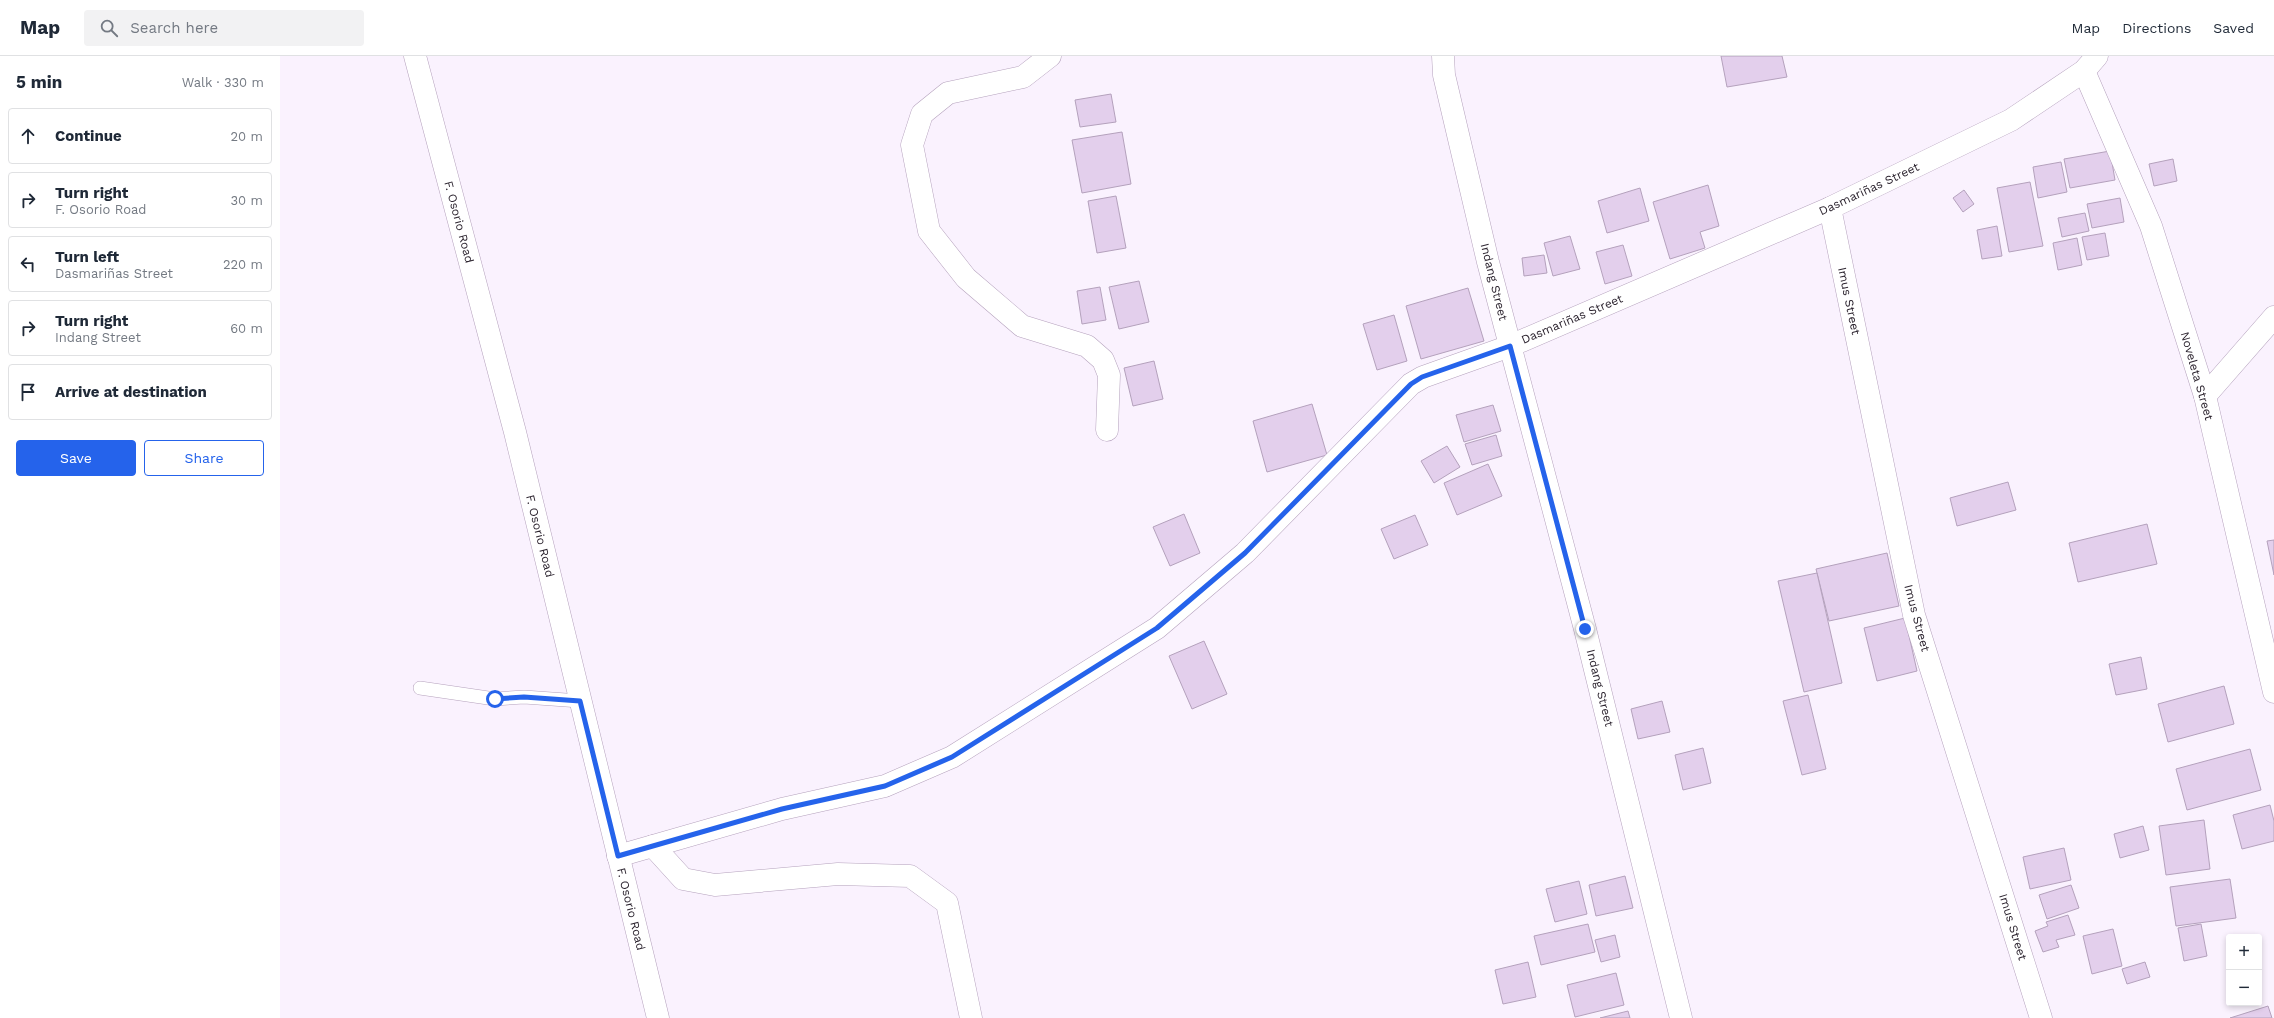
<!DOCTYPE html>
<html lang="en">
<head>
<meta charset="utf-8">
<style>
  body { margin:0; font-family:"Work Sans",sans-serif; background:#f2f2f3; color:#1f2937 }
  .controls { position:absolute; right:12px; bottom:12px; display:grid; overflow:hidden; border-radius:4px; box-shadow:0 2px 6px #0003 }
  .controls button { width:36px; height:36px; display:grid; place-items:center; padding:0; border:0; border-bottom:1px solid #e0e1e3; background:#fff; color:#1f2937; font:20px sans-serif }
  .stop { position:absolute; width:12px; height:12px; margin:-9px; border:3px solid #2563eb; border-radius:50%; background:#fff }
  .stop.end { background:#2563eb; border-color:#fff; box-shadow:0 1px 4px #0008 }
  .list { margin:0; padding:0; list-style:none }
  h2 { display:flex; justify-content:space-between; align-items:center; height:52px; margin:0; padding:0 16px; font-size:17px }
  h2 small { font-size:13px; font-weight:400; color:#747a83 }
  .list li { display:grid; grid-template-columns:26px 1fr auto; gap:12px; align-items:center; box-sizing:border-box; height:56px; margin:0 8px 8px; padding:0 8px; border:1px solid #e0e1e3; border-radius:4px }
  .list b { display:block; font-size:15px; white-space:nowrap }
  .list p { margin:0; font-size:13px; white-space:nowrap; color:#747a83 }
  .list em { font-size:13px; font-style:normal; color:#747a83 }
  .actions { display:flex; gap:8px; padding:12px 16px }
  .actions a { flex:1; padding:9px 0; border:1px solid #2563eb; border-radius:4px; text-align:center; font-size:14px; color:#2563eb }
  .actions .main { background:#2563eb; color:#fff }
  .icon { flex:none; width:22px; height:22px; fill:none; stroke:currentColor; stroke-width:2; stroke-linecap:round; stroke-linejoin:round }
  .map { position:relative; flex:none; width:1994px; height:962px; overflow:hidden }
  header { display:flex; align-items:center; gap:24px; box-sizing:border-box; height:56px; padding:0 20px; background:#fff; border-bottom:1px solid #e0e1e3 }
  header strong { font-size:19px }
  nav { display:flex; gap:22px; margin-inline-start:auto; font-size:14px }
  .search { width:280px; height:36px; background:#f2f2f3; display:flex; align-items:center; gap:10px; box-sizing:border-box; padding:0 14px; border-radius:4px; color:#747a83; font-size:15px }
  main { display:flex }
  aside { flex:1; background:#fff }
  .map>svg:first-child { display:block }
  .building { fill:#e3cfec; stroke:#b4a1bc }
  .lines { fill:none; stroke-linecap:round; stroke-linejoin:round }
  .service-casing { stroke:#b5a2bd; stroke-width:14 }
  .minor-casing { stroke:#b5a2bd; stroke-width:23 }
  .tertiary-casing { stroke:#b5a2bd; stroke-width:23 }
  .service { stroke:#fff; stroke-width:13 }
  .minor { stroke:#fff; stroke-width:22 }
  .tertiary { stroke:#fff; stroke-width:22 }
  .route { stroke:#2563eb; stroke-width:5 }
  .labels { text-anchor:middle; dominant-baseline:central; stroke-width:3; stroke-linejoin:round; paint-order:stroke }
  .street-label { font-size:12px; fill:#2d2530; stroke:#fff }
</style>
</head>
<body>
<header>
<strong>Map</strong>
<div class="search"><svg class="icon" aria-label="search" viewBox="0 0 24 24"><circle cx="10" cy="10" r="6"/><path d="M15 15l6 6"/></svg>Search here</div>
<nav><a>Map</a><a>Directions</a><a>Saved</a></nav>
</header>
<main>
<aside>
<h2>5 min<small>Walk · 330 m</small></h2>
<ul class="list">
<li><svg class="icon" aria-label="ahead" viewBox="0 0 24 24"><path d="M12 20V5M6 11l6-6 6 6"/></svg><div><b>Continue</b></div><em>20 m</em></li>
<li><svg class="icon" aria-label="right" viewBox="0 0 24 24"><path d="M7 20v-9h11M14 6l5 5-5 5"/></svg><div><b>Turn right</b><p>F. Osorio Road</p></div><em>30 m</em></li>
<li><svg class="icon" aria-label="left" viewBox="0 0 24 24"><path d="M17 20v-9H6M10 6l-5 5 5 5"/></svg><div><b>Turn left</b><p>Dasmariñas Street</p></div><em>220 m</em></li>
<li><svg class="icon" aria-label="right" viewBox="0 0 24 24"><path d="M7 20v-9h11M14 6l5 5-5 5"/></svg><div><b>Turn right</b><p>Indang Street</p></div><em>60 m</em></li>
<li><svg class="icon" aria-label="arrive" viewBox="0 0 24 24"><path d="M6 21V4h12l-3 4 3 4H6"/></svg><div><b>Arrive at destination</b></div></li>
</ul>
<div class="actions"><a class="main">Save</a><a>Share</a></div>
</aside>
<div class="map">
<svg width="1994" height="962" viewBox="0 0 1994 962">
  <rect width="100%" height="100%" fill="#faf2fe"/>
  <g class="building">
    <polygon points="1441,0 1502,0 1507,21 1447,31"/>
    <polygon points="831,38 836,66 800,71 795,44"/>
    <polygon points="842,76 851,128 802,137 792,84"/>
    <polygon points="1830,95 1835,124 1790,132 1784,103"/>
    <polygon points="1893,103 1897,125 1874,130 1869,108"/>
    <polygon points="1781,106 1787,136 1758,142 1753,111"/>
    <polygon points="1750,126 1763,190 1729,196 1717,132"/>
    <polygon points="1428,129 1439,170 1420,176 1425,192 1390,203 1373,146"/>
    <polygon points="1360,132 1369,165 1327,177 1318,145"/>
    <polygon points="1684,134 1694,148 1683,156 1673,142"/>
    <polygon points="836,140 846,192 817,197 808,145"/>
    <polygon points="1840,142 1844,166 1812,172 1807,148"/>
    <polygon points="1805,157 1809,175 1782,181 1778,162"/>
    <polygon points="1717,170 1722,200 1702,203 1697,174"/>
    <polygon points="1825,177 1829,200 1807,204 1802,181"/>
    <polygon points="1290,180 1300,213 1273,220 1264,187"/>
    <polygon points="1797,182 1802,209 1778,214 1773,187"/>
    <polygon points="1343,189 1352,220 1325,228 1316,196"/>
    <polygon points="1264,199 1267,217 1244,220 1242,202"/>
    <polygon points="859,225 869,266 839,273 829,231"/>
    <polygon points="820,231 826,264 802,268 797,235"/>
    <polygon points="1188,232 1204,285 1141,303 1126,250"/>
    <polygon points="1114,259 1127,305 1097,314 1083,268"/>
    <polygon points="874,305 883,343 853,350 844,312"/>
    <polygon points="1032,348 1047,399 987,416 973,365"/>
    <polygon points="1213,349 1221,375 1184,386 1176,359"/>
    <polygon points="1216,379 1222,400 1192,409 1185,388"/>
    <polygon points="1167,390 1180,411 1154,427 1141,405"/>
    <polygon points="1208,408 1222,440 1177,459 1164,427"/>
    <polygon points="1728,426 1736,454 1677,470 1670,442"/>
    <polygon points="904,458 920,497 890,510 873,471"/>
    <polygon points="1135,459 1148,489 1114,503 1101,473"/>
    <polygon points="1867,468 1877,508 1798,526 1789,487"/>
    <polygon points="1994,484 1994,519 1987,485"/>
    <polygon points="1607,497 1619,550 1549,565 1536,513"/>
    <polygon points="1537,517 1562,627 1524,636 1498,525"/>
    <polygon points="1625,562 1637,615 1597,625 1584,572"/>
    <polygon points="924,585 947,638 912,653 889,600"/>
    <polygon points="1861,601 1867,633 1836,639 1829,608"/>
    <polygon points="1944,630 1954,668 1888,686 1878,648"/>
    <polygon points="1528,639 1546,713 1522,719 1503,645"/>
    <polygon points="1382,645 1390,676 1358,683 1351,653"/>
    <polygon points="1423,692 1431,727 1403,734 1395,699"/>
    <polygon points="1970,693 1981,734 1907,754 1896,713"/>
    <polygon points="1990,749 1994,765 1994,785 1962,793 1953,759"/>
    <polygon points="1924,764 1930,813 1886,819 1879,770"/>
    <polygon points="1863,770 1869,794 1840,802 1834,778"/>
    <polygon points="1784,792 1791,824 1750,833 1743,801"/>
    <polygon points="1345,820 1353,852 1316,860 1309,829"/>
    <polygon points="1950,823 1956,862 1896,870 1890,831"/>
    <polygon points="1299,825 1307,858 1275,866 1266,833"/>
    <polygon points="1791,829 1799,852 1767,863 1759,839"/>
    <polygon points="1788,859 1795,879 1776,884 1779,891 1763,896 1755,875 1768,870 1766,866"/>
    <polygon points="1308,868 1315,896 1261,909 1254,880"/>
    <polygon points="1921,868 1927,900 1904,905 1898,872"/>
    <polygon points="1833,873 1842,910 1812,918 1803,880"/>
    <polygon points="1335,879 1340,901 1321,906 1315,884"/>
    <polygon points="1248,906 1256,941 1223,948 1215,914"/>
    <polygon points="1865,906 1870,921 1847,928 1842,913"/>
    <polygon points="1336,917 1344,949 1295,961 1287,929"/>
    <polygon points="1988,950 1992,962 1950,962"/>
    <polygon points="1348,955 1350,962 1320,962"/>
  </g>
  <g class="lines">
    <defs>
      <polyline id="service" points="140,632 215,643 244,641 300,645"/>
      <g id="minor">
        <polyline points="770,0 743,21 668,37 642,58 632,89 649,175 686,222 742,270 807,290 823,304 829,319 827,374"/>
        <polyline points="1163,0 1164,19 1208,206 1305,573 1401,962"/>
        <polyline points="1804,15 1871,170 1925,340 1994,636"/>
        <polyline points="1550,152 1634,559 1761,962"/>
        <polyline points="1925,340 1994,261"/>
        <polyline points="373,790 403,823 435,829 558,818 630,820 667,847 691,962"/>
        <polyline points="338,800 502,753 605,730 672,701 877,572 965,497 1131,328 1143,321 1230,290 1550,152 1731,64 1804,15 1817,0"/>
      </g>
      <polyline id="tertiary" points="135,0 235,376 378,962"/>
    </defs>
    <use href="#service" class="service-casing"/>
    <use href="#minor" class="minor-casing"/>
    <use href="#tertiary" class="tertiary-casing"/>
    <use href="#service" class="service"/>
    <use href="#minor" class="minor"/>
    <use href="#tertiary" class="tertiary"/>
  </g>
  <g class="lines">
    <polyline class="route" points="215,643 244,641 300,645 338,800 502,753 605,730 672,701 877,572 965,497 1131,328 1142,321 1230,290 1305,573"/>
  </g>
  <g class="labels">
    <g class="street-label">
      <text transform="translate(1589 133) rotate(-25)">Dasmariñas Street</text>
      <text transform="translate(179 166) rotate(75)">F. Osorio Road</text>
      <text transform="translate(1214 226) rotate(76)">Indang Street</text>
      <text transform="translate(1569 245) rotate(78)">Imus Street</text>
      <text transform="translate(1292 263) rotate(-23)">Dasmariñas Street</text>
      <text transform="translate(1917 320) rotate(74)">Noveleta Street</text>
      <text transform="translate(260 480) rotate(76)">F. Osorio Road</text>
      <text transform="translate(1637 562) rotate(75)">Imus Street</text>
      <text transform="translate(1320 632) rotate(76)">Indang Street</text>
      <text transform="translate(351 853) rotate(76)">F. Osorio Road</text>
      <text transform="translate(1733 871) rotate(73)">Imus Street</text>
    </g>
  </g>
</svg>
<div class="controls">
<button>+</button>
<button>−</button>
</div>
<div class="stop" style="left:215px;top:643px"></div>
<div class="stop end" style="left:1305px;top:573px"></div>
</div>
</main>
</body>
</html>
